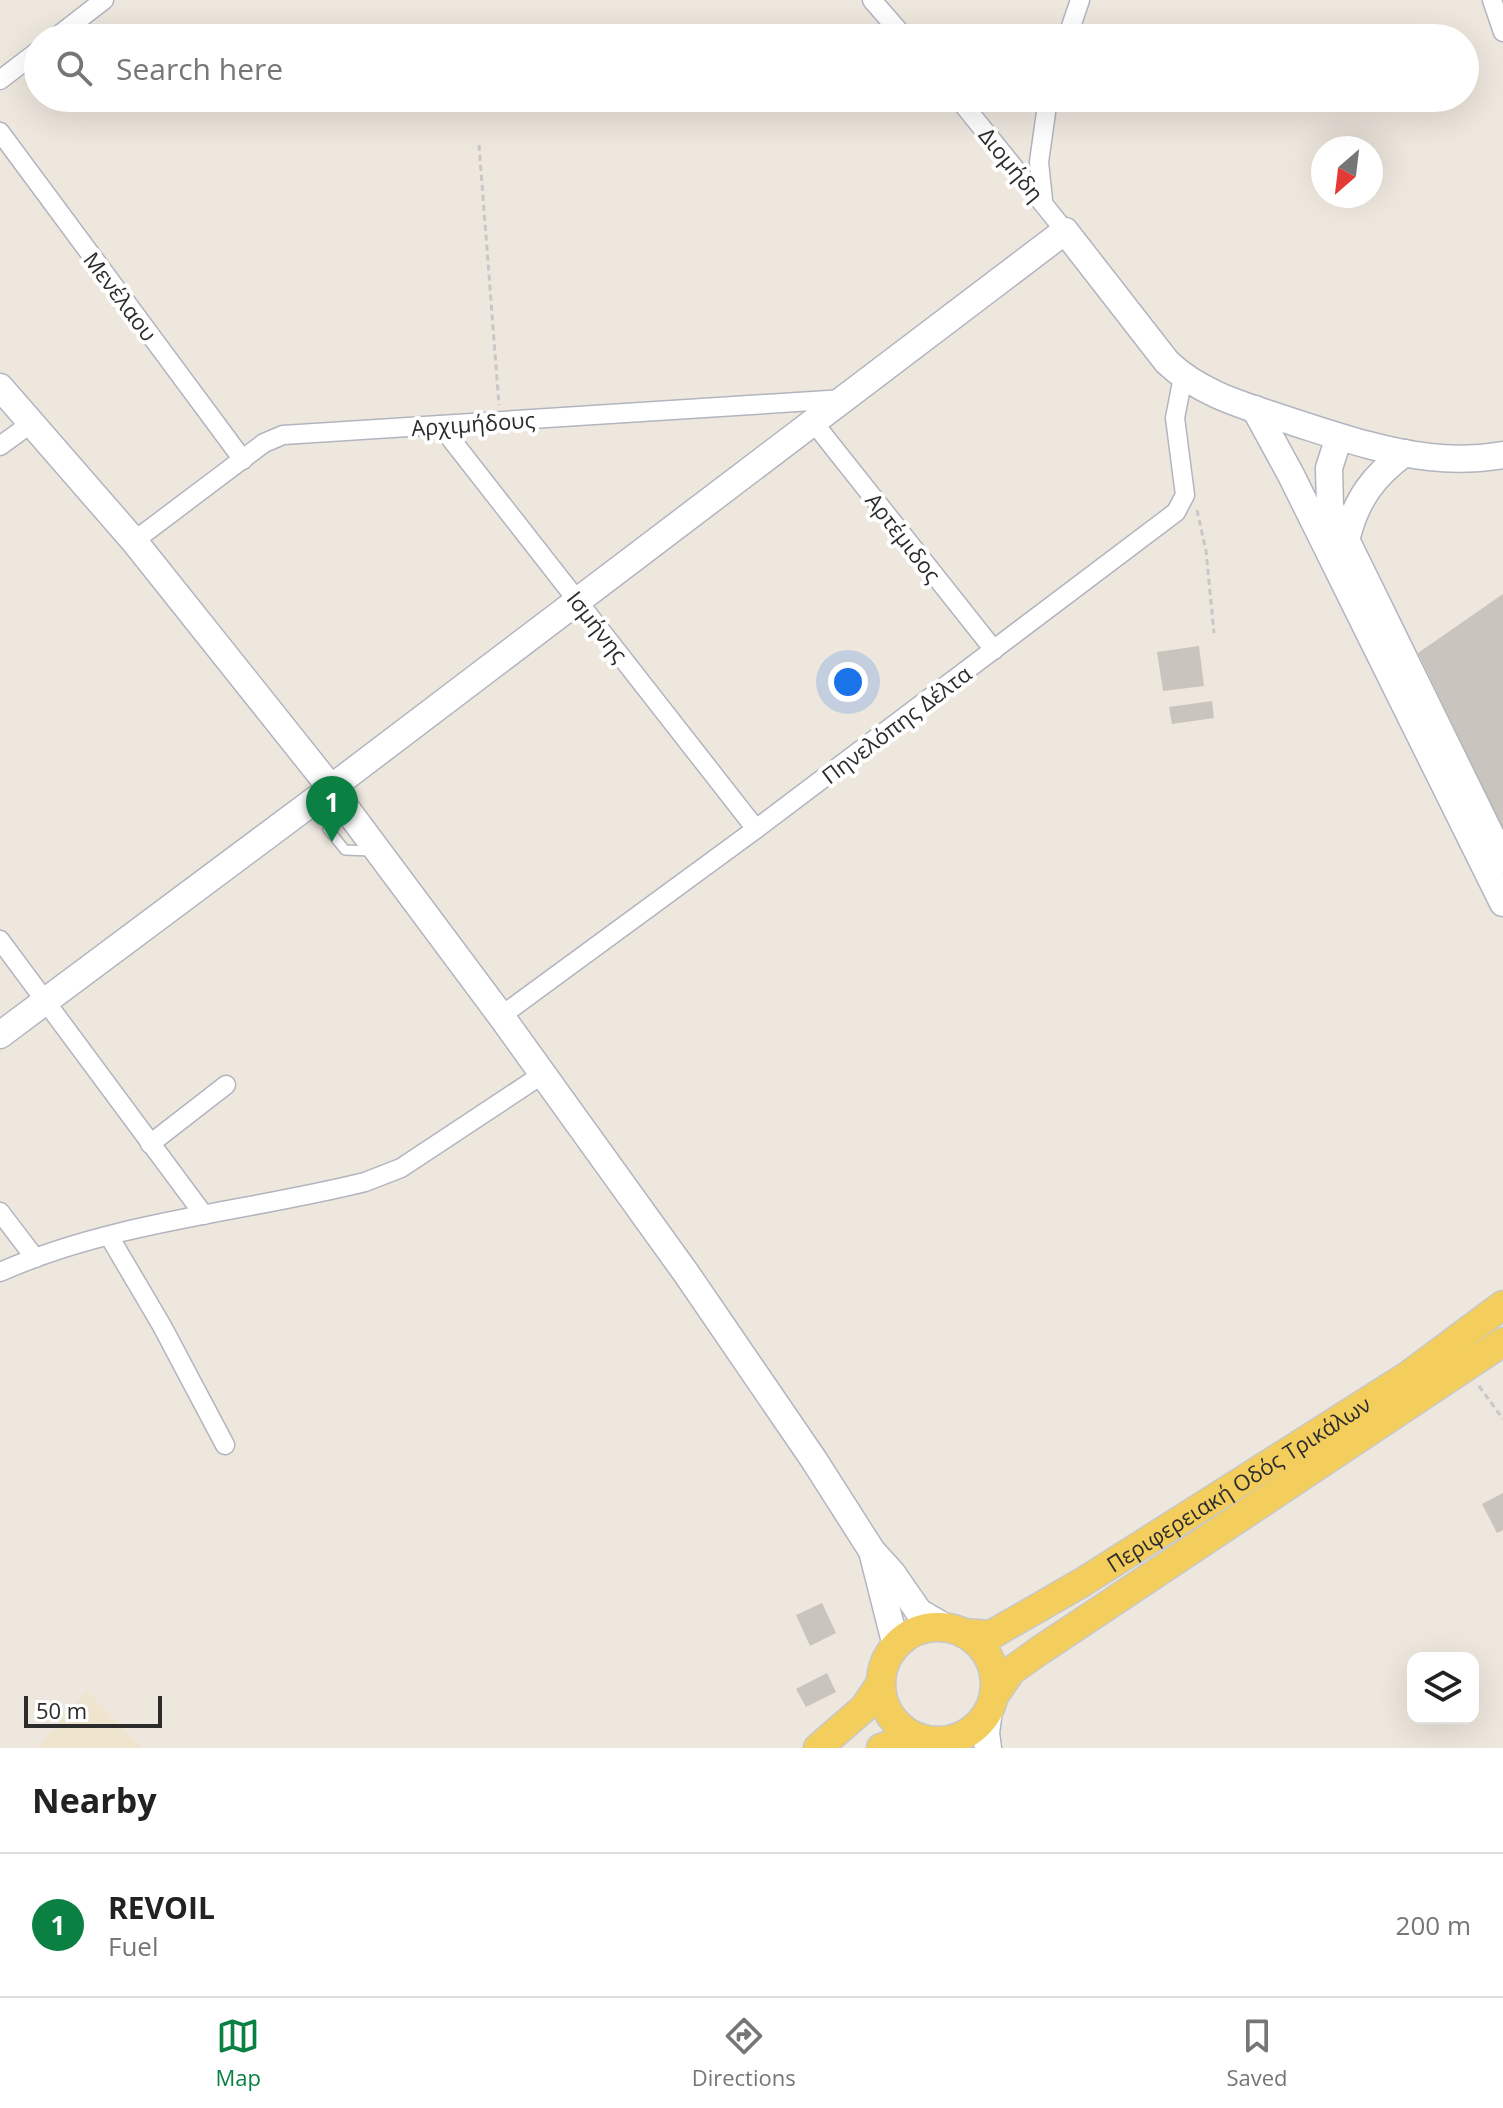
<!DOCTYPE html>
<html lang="en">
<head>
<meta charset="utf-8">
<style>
  body { margin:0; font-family:"Open Sans",sans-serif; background:#f6f6f6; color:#222 }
  .controls { position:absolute; right:24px; bottom:24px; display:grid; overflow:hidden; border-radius:16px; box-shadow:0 8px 32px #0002 }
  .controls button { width:72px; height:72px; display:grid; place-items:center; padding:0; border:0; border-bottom:2px solid #e0e0e0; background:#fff; color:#222; font:40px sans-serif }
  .compass { position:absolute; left:1311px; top:136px; width:72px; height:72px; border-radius:50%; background:#fff; box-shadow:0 8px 32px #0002; rotate:208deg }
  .scale { position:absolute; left:24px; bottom:20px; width:138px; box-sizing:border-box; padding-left:8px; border:4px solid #2c2c2c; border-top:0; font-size:22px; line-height:28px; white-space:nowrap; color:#2c2c2c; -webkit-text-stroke:6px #fff; paint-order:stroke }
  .you { position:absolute; left:848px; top:682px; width:28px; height:28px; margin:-20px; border:6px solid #fff; border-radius:50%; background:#1a73e8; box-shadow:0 0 0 12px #1a73e833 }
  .badge { display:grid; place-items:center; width:52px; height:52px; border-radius:50%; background:#0b8043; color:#fff; font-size:26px; font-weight:700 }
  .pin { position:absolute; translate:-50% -66px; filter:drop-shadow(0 2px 4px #0008) }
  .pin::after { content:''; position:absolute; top:42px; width:28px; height:24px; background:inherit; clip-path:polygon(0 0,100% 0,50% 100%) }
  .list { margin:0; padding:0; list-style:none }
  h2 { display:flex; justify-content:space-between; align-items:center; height:104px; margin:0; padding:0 32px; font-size:34px }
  h2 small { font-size:26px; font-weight:400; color:#767676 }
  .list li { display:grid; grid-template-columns:52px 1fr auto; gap:24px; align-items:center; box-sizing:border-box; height:144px; padding:0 32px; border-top:2px solid #e0e0e0 }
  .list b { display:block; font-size:30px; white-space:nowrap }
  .list p { margin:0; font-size:26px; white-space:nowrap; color:#767676 }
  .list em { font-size:26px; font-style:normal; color:#767676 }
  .icon { flex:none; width:44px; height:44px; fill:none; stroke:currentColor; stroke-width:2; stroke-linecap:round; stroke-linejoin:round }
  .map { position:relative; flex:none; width:1503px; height:1748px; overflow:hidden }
  .search { position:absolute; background:#fff; box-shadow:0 8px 32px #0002; left:24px; right:24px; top:24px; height:88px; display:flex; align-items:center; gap:20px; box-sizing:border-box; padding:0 28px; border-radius:44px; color:#767676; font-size:30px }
  .sheet { height:248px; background:#fff }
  nav { display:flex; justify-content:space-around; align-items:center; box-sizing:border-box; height:112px; border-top:2px solid #e0e0e0; background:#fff; font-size:22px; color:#767676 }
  nav a { display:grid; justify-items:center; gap:4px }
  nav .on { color:#0b8043 }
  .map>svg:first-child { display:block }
  .education { fill:#efe4cd }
  .building { fill:#c9c4bd }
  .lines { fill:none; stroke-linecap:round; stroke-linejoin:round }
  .lane-casing { stroke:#b2b5bf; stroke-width:12 }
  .street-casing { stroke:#b2b5bf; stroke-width:21 }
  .secondary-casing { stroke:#b2b5bf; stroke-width:29 }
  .primary-casing { stroke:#c8c8c8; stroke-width:31 }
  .path { stroke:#c8c8c8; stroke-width:3; stroke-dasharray:6 4; stroke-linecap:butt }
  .lane { stroke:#fff; stroke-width:9 }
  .street { stroke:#fff; stroke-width:18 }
  .secondary { stroke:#fff; stroke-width:26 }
  .primary { stroke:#f3ce5d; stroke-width:28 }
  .labels { text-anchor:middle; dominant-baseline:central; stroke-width:8; stroke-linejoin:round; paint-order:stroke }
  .street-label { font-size:22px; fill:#2c2c2c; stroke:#fff }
</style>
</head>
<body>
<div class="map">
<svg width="1503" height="1748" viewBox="0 0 1503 1748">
  <rect width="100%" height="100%" fill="#eee7de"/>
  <polygon class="education" points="87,1691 142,1748 37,1748"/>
  <g class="building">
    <polygon points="1503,594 1503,829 1418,653"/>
    <polygon points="1199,646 1204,686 1163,691 1157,652"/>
    <polygon points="1212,701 1214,718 1172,724 1169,707"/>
    <polygon points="1503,1493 1503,1530 1497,1533 1482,1504"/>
    <polygon points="822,1603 836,1633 810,1646 796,1615"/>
    <polygon points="827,1673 836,1692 806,1707 796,1689"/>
  </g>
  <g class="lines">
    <defs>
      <polyline id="lane" points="337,802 328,829 345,850 371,851"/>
      <g id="street">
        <polyline points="872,0 905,38"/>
        <polyline points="1492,0 1503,32"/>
        <polyline points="55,38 104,0"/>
        <polyline points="1067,38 1080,0"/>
        <polyline points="0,80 38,51"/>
        <polyline points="958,98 1065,231"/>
        <polyline points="0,132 243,460"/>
        <polyline points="1043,200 1039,162 1048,98"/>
        <polyline points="814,423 994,650"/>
        <polyline points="440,425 756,829"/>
        <polyline points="0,446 33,422"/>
        <polyline points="134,541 264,443 283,435 844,399"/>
        <polyline points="0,940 204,1215"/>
        <polyline points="501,1016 756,829 1176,512 1185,495 1175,418 1183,377"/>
        <polyline points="150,1144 226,1085"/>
        <polyline points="0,1212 35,1258"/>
        <polyline points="109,1236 162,1326 225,1445"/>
        <path d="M0 1272C115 1221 245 1212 365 1182L401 1168 543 1074"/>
      </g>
      <g id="secondary">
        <polyline points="0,387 134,541 331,788 501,1016 686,1273 814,1460 872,1551 892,1573 919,1612 945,1627"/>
        <polyline points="1255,409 1291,475 1503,903"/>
        <polyline points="1339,437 1329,468 1330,507 1503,860"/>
        <path d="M1347 537C1356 500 1374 475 1405 453"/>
        <path d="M0 1035 331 788 1065 231 1167 362C1201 395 1249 407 1293 422 1337 436 1383 452 1430 457 1454 460 1478 459 1503 455"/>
        <polyline points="873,1555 896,1646"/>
        <polyline points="939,1741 948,1748"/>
        <polyline points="988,1748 986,1733 989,1710"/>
      </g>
      <g id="primary">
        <circle cx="938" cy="1684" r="57"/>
        <path id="s1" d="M963 1633 991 1635 1083 1582 1409 1375 1503 1305"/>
        <polyline points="994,1696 1011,1671 1039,1651 1503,1342"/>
        <polyline points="818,1748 864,1708 881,1683"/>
        <polyline points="881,1748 896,1743 923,1739"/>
      </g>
    </defs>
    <use href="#lane" class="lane-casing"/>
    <use href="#street" class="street-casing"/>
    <use href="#secondary" class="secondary-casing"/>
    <use href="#primary" class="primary-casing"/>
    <g class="path">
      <polyline points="479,145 499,405"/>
      <polyline points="1197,510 1206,551 1214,633"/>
      <polyline points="1479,1386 1503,1419"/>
    </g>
    <use href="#lane" class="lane"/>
    <use href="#street" class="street"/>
    <use href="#secondary" class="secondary"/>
    <use href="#primary" class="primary"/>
  </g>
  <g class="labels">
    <g class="street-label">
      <text transform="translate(1012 164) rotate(51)">Διομήδη</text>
      <text transform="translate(121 296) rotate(53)">Μενέλαου</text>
      <text transform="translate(473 423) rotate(-4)">Αρχιμήδους</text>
      <text transform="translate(904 537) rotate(52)">Αρτέμιδος</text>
      <text transform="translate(598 626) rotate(52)">Ισμήνης</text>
      <text transform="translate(896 724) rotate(-37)">Πηνελόπης Δέλτα</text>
      <text stroke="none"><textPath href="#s1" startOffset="318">Περιφερειακή Οδός Τρικάλων</textPath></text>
    </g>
  </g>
</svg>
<div class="controls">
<button><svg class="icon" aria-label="layers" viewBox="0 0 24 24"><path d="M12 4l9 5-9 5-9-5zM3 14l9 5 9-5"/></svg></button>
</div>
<svg class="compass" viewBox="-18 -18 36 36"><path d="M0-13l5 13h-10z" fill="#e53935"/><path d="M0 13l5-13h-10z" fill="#767676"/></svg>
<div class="scale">50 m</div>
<div class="you"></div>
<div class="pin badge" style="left:332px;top:842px">1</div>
<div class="search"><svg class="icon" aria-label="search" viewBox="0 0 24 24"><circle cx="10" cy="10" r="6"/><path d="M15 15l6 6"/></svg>Search here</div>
</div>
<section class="sheet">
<h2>Nearby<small></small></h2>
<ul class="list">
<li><span class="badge">1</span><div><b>REVOIL</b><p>Fuel</p></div><em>200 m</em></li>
</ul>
</section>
<nav>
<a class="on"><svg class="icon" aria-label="map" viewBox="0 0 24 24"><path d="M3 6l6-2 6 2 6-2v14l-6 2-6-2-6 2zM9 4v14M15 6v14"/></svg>Map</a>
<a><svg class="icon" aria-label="directions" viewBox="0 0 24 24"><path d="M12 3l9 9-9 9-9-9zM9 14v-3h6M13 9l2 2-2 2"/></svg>Directions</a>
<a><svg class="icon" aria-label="saved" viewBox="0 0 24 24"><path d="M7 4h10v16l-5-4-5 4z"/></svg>Saved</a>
</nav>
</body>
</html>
